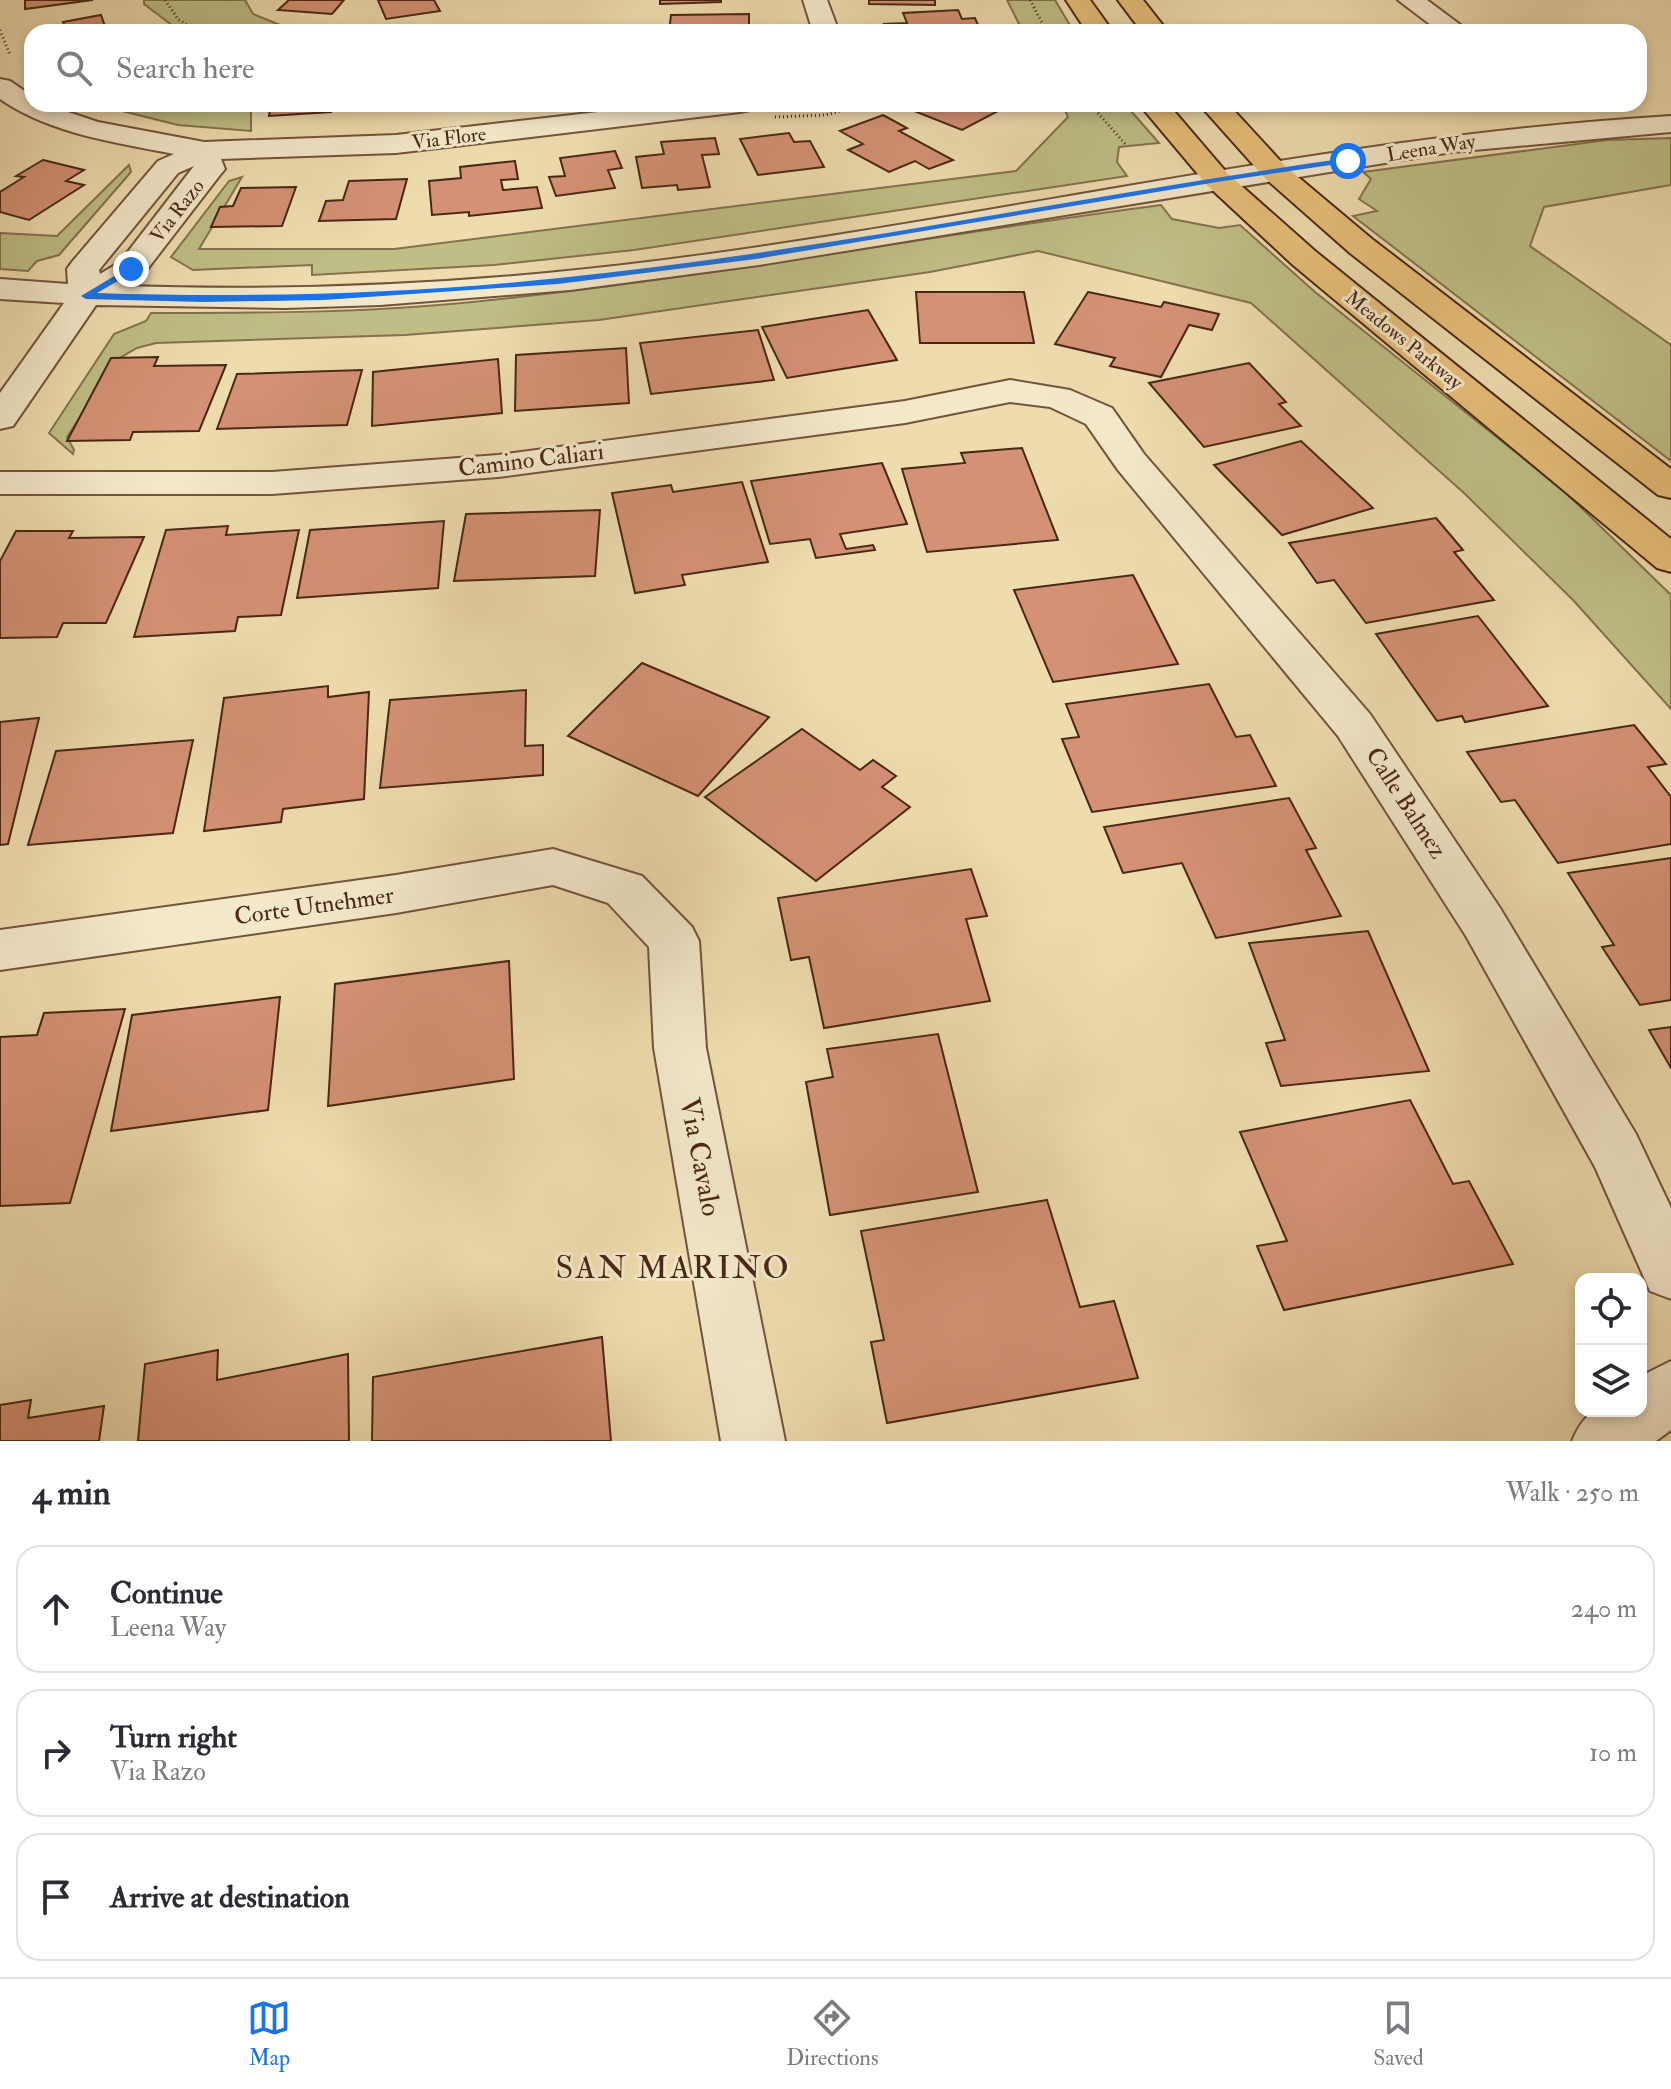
<!DOCTYPE html>
<html lang="en">
<head>
<meta charset="utf-8">
<style>
  body { margin:0; font-family:"IM FELL Double Pica",serif; background:#f7f7f7; color:#2b2b33 }
  .controls { position:absolute; right:24px; bottom:24px; display:grid; overflow:hidden; border-radius:16px; box-shadow:0 4px 12px #0003 }
  .controls button { width:72px; height:72px; display:grid; place-items:center; padding:0; border:0; border-bottom:2px solid #e1e1e2; background:#fff; color:#2b2b33; font:40px sans-serif }
  .stop { position:absolute; width:24px; height:24px; margin:-18px; border:6px solid #1a73e8; border-radius:50%; background:#fff }
  .stop.end { background:#1a73e8; border-color:#fff; box-shadow:0 2px 8px #0008 }
  .list { margin:0; padding:0; list-style:none }
  h2 { display:flex; justify-content:space-between; align-items:center; height:104px; margin:0; padding:0 32px; font-size:34px }
  h2 small { font-size:26px; font-weight:400; color:#7c7c81 }
  .list li { display:grid; grid-template-columns:52px 1fr auto; gap:24px; align-items:center; box-sizing:border-box; height:128px; margin:0 16px 16px; padding:0 16px; border:2px solid #e1e1e2; border-radius:24px }
  .list b { display:block; font-size:30px; white-space:nowrap }
  .list p { margin:0; font-size:26px; white-space:nowrap; color:#7c7c81 }
  .list em { font-size:26px; font-style:normal; color:#7c7c81 }
  .icon { flex:none; width:44px; height:44px; fill:none; stroke:currentColor; stroke-width:2; stroke-linecap:round; stroke-linejoin:round }
  .map { position:relative; flex:none; width:1671px; height:1441px; overflow:hidden }
  .search { position:absolute; background:#fff; box-shadow:0 4px 12px #0003; left:24px; right:24px; top:24px; height:88px; display:flex; align-items:center; gap:20px; box-sizing:border-box; padding:0 28px; border-radius:24px; color:#7c7c81; font-size:30px }
  .sheet { height:536px; background:#fff }
  nav { display:flex; justify-content:space-around; align-items:center; box-sizing:border-box; height:112px; border-top:2px solid #e1e1e2; background:#fff; font-size:22px; color:#7c7c81 }
  nav a { display:grid; justify-items:center; gap:4px }
  nav .on { color:#1a73e8 }
  .map>svg:first-child { display:block }
  .green { fill:#bfbe86; stroke:#84724d; stroke-width:2 }
  .building { fill:#d49175; stroke:#492714; stroke-width:2 }
  .lines { fill:none; stroke-linecap:round; stroke-linejoin:round }
  .minor-casing { stroke:#72543b; stroke-width:4 }
  .major-casing { stroke:#492714; stroke-width:4 }
  .path { stroke:#492714; stroke-width:3; stroke-dasharray:1 3; stroke-linecap:butt }
  .minor { fill:#f4e8cb; fill-rule:evenodd }
  .major { fill:#e7be78; fill-rule:evenodd }
  .route { fill:#1a73e8 }
  .labels { text-anchor:middle; dominant-baseline:central; stroke-width:6; stroke-linejoin:round; paint-order:stroke }
  .far-street-label { font-size:20px; fill:#492714; stroke:#f4e8cb }
  .street-label { font-size:24px; fill:#492714; stroke:#f4e8cb }
  .near-street-label { font-size:28px; fill:#492714; stroke:#f4e8cb }
  .near-neighbourhood-label { font-size:32px; letter-spacing:2px; fill:#492714; stroke:#f4e8cb }
</style>
</head>
<body>
<div class="map">
<svg width="1671" height="1441" viewBox="0 0 1671 1441">
  <rect width="100%" height="100%" fill="#eedcaf"/>
  <filter id="stains"><feTurbulence type="fractalNoise" baseFrequency=".0025" numOctaves="4"/><feColorMatrix values="0 0 0 0 .2 0 0 0 0 .09 0 0 0 0 .02 0 0 0 .5 -.17"/></filter>
  <radialGradient id="worn" r=".72"><stop offset=".6" stop-color="#630" stop-opacity="0"/><stop offset="1" stop-color="#630" stop-opacity=".3"/></radialGradient>
  <g class="green">
    <polygon points="144,0 245,0 253,14 297,32 181,32 144,4"/>
    <polygon points="1007,0 1055,0 1074,32 1023,32"/>
    <polygon points="113,104 251,104 251,131 178,125 106,107"/>
    <polygon points="1062,104 1125,104 1159,143 1119,147 1117,162 1127,176 634,250 494,265 312,275 312,265 193,270 171,257 229,181 242,177 199,249 394,249 1016,171 1068,117"/>
    <polygon points="1671,138 1671,185 1544,207 1530,246 1671,345 1671,461 1353,216 1377,211 1359,199 1371,179 1363,172 1607,140"/>
    <polygon points="129,165 131,172 59,255 37,261 28,271 0,269 0,233 57,236"/>
    <path d="M1161 205 1172 219 1219 228 1240 225 1315 292 1563 490 1671 595V709L1573 600 1464 493 1251 303 1038 251 930 272 599 320 405 335 156 343 137 348 118 359 67 437 74 450 73 454 49 433 114 334 146 321 151 313C257 313 365 313 472 302 703 279 931 235 1161 205Z"/>
  </g>
  <g class="building">
    <polygon points="25,0 93,0 25,9"/>
    <polygon points="289,0 344,0 332,14 278,10"/>
    <polygon points="378,0 434,0 440,11 386,19"/>
    <polygon points="660,0 721,0 721,2 660,4"/>
    <polygon points="869,0 935,0 935,5 869,4"/>
    <polygon points="958,10 962,19 975,18 981,32 887,32 884,24 907,23 903,13"/>
    <polygon points="749,14 749,32 669,32 671,15"/>
    <polygon points="101,15 107,32 46,32 66,29 63,22"/>
    <polygon points="271,104 332,104 331,112 269,116"/>
    <polygon points="379,104 434,104 434,106 379,110"/>
    <polygon points="911,104 988,104 1002,109 962,130 904,107"/>
    <polygon points="883,115 907,128 899,131 953,160 929,169 915,161 889,172 848,150 863,144 840,131"/>
    <polygon points="789,133 794,142 810,141 824,167 758,175 740,139"/>
    <polygon points="715,138 719,154 702,155 710,187 678,190 677,185 642,188 636,157 664,154 661,142"/>
    <polygon points="615,151 622,168 608,170 615,188 556,196 549,177 565,176 560,158"/>
    <polygon points="43,160 84,170 66,181 84,185 29,220 0,212 0,192 24,177 16,176"/>
    <polygon points="515,161 518,179 501,180 503,190 537,187 542,208 469,216 469,212 432,215 429,181 461,178 460,167"/>
    <polygon points="407,179 396,219 319,221 326,201 343,200 349,181"/>
    <polygon points="296,187 282,226 211,227 220,207 233,206 241,188"/>
    <polygon points="916,292 1024,292 1034,343 920,343"/>
    <polygon points="1088,292 1161,307 1164,302 1219,314 1212,330 1189,325 1161,377 1110,366 1115,358 1055,344"/>
    <polygon points="868,310 897,360 787,378 762,327"/>
    <polygon points="758,330 774,380 651,394 640,343"/>
    <polygon points="626,348 629,403 515,411 516,355"/>
    <polygon points="158,357 154,366 226,365 199,431 133,432 130,440 67,441 111,358"/>
    <polygon points="498,359 502,413 372,426 373,372"/>
    <polygon points="1249,363 1286,402 1279,404 1301,426 1204,447 1149,383"/>
    <polygon points="362,370 347,425 217,429 237,374"/>
    <polygon points="1301,441 1373,508 1282,535 1214,465"/>
    <polygon points="1022,448 1058,540 927,552 902,469 965,463 961,453"/>
    <polygon points="882,463 907,524 840,534 846,549 873,545 875,550 816,558 810,539 770,544 751,481"/>
    <polygon points="742,482 768,562 682,575 685,585 635,593 612,493 671,485 673,492"/>
    <polygon points="600,510 595,576 454,581 466,514"/>
    <polygon points="1436,518 1463,550 1454,552 1494,600 1366,623 1334,580 1317,583 1289,543"/>
    <polygon points="444,521 438,588 297,598 310,530"/>
    <polygon points="228,526 226,535 299,530 281,615 238,617 235,631 134,637 166,530"/>
    <polygon points="16,531 73,531 69,538 144,537 106,623 63,623 57,637 0,638 0,561"/>
    <polygon points="1133,575 1178,664 1053,682 1014,590"/>
    <polygon points="1478,616 1548,706 1465,722 1462,716 1437,721 1376,634"/>
    <polygon points="642,663 769,717 698,796 568,736"/>
    <polygon points="1209,684 1236,737 1250,735 1276,786 1092,812 1062,739 1079,737 1066,704"/>
    <polygon points="328,686 328,697 369,692 364,799 283,809 281,822 204,831 224,698"/>
    <polygon points="526,690 525,746 543,745 543,775 380,788 390,700"/>
    <polygon points="39,718 8,844 0,845 0,722"/>
    <polygon points="1634,725 1666,764 1648,767 1671,797 1671,844 1558,863 1515,800 1501,802 1467,752"/>
    <polygon points="802,729 860,770 873,760 896,776 882,787 910,807 816,881 705,797"/>
    <polygon points="193,740 173,833 28,845 56,751"/>
    <polygon points="1289,798 1316,848 1306,850 1341,916 1216,938 1182,863 1123,873 1104,827"/>
    <polygon points="1671,858 1671,1000 1640,1005 1602,947 1614,945 1568,873"/>
    <polygon points="971,869 987,916 966,919 990,1001 824,1028 809,957 791,960 778,898"/>
    <polygon points="1368,931 1429,1071 1281,1086 1266,1043 1285,1040 1249,943"/>
    <polygon points="509,961 514,1079 328,1106 335,984"/>
    <polygon points="280,997 268,1110 111,1131 132,1015"/>
    <polygon points="125,1009 70,1203 0,1206 0,1037 37,1035 44,1013"/>
    <polygon points="1671,1027 1671,1068 1649,1030"/>
    <polygon points="938,1034 978,1192 830,1215 806,1082 833,1077 827,1049"/>
    <polygon points="1410,1100 1453,1184 1469,1181 1513,1264 1284,1310 1257,1246 1287,1241 1240,1132"/>
    <polygon points="1047,1200 1080,1307 1114,1301 1138,1378 887,1423 871,1342 884,1340 861,1231"/>
    <polygon points="602,1337 611,1441 372,1441 373,1377"/>
    <polygon points="218,1350 217,1380 348,1354 349,1441 138,1441 145,1364"/>
    <polygon points="31,1400 28,1418 104,1406 99,1441 0,1441 0,1405"/>
  </g>
  <g class="lines">
    <defs>
      <g id="minor">
        <polygon points="803,0 827,0 839,32 813,32"/>
        <polygon points="1398,0 1427,0 1470,32 1440,32"/>
        <path d="M0 79 10 81 32 96V104H44L98 122 204 142 396 135 668 104H754L750 110 740 112 396 153 221 159 225 169 220 175 142 276 125 286C305 292 485 283 664 260 1000 217 1332 136 1671 116V132L1452 152 759 265 570 290 380 305 285 308 96 305 13 426 0 429V393L64 303 0 299V279L68 284 67 269 72 262 158 161 174 154C114 142 51 134 0 99ZM194 166 120 262 100 274 99 270 178 173Z"/>
        <polygon points="1010,380 1070,390 1112,408 1144,454 1370,714 1500,908 1636,1134 1671,1208 1671,1299 1650,1291 1595,1167 1466,936 1338,736 1118,470 1086,424 1050,407 1010,402 905,423 498,477 272,494 0,494 0,472 272,472 498,455 905,401"/>
        <polygon points="553,849 642,876 692,927 699,941 706,1048 785,1441 721,1441 654,1048 649,947 608,903 553,885 396,913 0,970 0,930 396,875"/>
        <path d="M1671 1361V1430L1656 1441H1572C1589 1401 1602 1411 1641 1411V1376Z"/>
      </g>
      <g id="major">
        <polygon points="1066,0 1090,0 1113,32 1087,32"/>
        <polygon points="1118,0 1143,0 1168,32 1142,32"/>
        <polygon points="1139,104 1168,104 1227,173 1315,251 1671,539 1671,572 1657,568 1293,265 1207,185"/>
        <polygon points="1199,104 1228,104 1285,166 1372,239 1671,469 1671,498 1658,495 1350,253 1265,178"/>
      </g>
    </defs>
    <use href="#minor" class="minor-casing"/>
    <use href="#major" class="major-casing"/>
    <g class="path">
      <polyline points="165,0 178,19 198,32"/>
      <polyline points="1030,0 1047,32"/>
      <polyline points="0,30 10,55"/>
      <polyline points="1090,104 1127,146"/>
      <polyline points="775,117 825,115 868,104"/>
    </g>
    <use href="#minor" class="minor"/>
    <use href="#major" class="major"/>
  </g>
  <path class="route" d="M1348 158 1351 162 1217 182 756 259 558 284 324 300 203 302 86 299 81 296 131 266 135 271 97 293C251 298 406 294 559 278 824 251 1085 195 1348 158Z"/>
  <g class="labels">
    <g class="far-street-label">
      <text transform="translate(449 138) rotate(-7)">Via Flore</text>
      <text transform="translate(1431 148) rotate(-9)">Leena Way</text>
      <text transform="translate(177 211) rotate(-52)">Via Razo</text>
      <text transform="translate(1404 340) rotate(39)">Meadows Parkway</text>
    </g>
    <g class="street-label">
      <text transform="translate(531 460) rotate(-7)">Camino Caliari</text>
      <text transform="translate(1406 803) rotate(57)">Calle Balmez</text>
      <text transform="translate(314 906) rotate(-8)">Corte Utnehmer</text>
    </g>
    <g class="near-street-label">
      <text transform="translate(700 1157) rotate(79)">Via Cavalo</text>
    </g>
    <g class="near-neighbourhood-label">
      <text x="673" y="1268">SAN MARINO</text>
    </g>
  </g>
  <rect width="100%" height="100%" filter="url(#stains)"/>
  <rect width="100%" height="100%" fill="url(#worn)"/>
</svg>
<div class="controls">
<button><svg class="icon" aria-label="locate" viewBox="0 0 24 24"><circle cx="12" cy="12" r="6"/><path d="M12 2v4M12 18v4M2 12h4M18 12h4"/></svg></button>
<button><svg class="icon" aria-label="layers" viewBox="0 0 24 24"><path d="M12 4l9 5-9 5-9-5zM3 14l9 5 9-5"/></svg></button>
</div>
<div class="stop" style="left:1348px;top:161px"></div>
<div class="stop end" style="left:131px;top:269px"></div>
<div class="search"><svg class="icon" aria-label="search" viewBox="0 0 24 24"><circle cx="10" cy="10" r="6"/><path d="M15 15l6 6"/></svg>Search here</div>
</div>
<section class="sheet">
<h2>4 min<small>Walk · 250 m</small></h2>
<ul class="list">
<li><svg class="icon" aria-label="ahead" viewBox="0 0 24 24"><path d="M12 20V5M6 11l6-6 6 6"/></svg><div><b>Continue</b><p>Leena Way</p></div><em>240 m</em></li>
<li><svg class="icon" aria-label="right" viewBox="0 0 24 24"><path d="M7 20v-9h11M14 6l5 5-5 5"/></svg><div><b>Turn right</b><p>Via Razo</p></div><em>10 m</em></li>
<li><svg class="icon" aria-label="arrive" viewBox="0 0 24 24"><path d="M6 21V4h12l-3 4 3 4H6"/></svg><div><b>Arrive at destination</b></div></li>
</ul>
</section>
<nav>
<a class="on"><svg class="icon" aria-label="map" viewBox="0 0 24 24"><path d="M3 6l6-2 6 2 6-2v14l-6 2-6-2-6 2zM9 4v14M15 6v14"/></svg>Map</a>
<a><svg class="icon" aria-label="directions" viewBox="0 0 24 24"><path d="M12 3l9 9-9 9-9-9zM9 14v-3h6M13 9l2 2-2 2"/></svg>Directions</a>
<a><svg class="icon" aria-label="saved" viewBox="0 0 24 24"><path d="M7 4h10v16l-5-4-5 4z"/></svg>Saved</a>
</nav>
</body>
</html>
